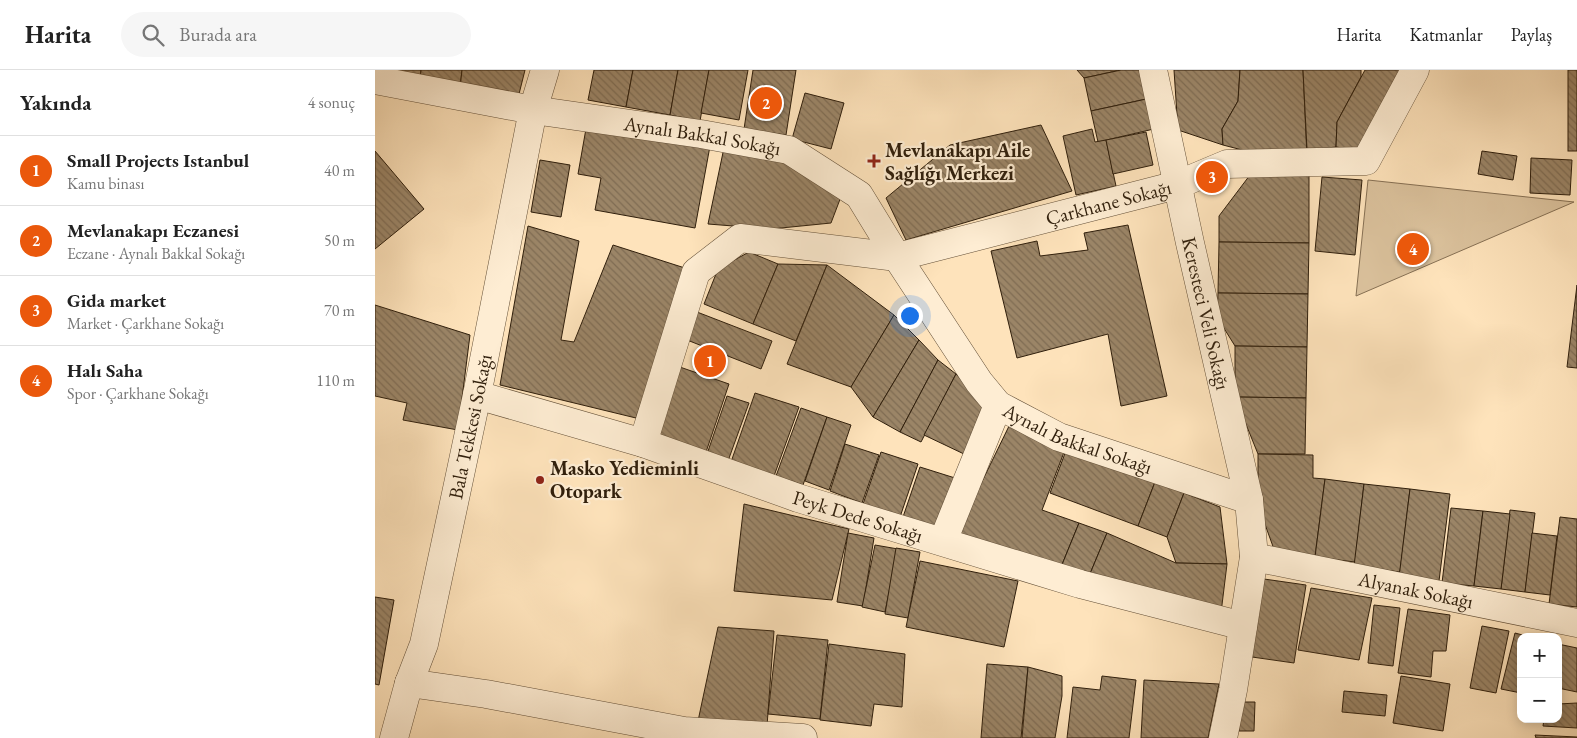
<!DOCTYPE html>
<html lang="tr">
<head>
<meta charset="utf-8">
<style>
  body { margin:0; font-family:"EB Garamond",serif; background:#f6f6f6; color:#222 }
  .controls { position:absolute; right:15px; bottom:15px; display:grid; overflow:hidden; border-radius:10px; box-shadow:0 2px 12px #0003 }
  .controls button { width:45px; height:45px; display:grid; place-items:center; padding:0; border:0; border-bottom:1px solid #e0e0e0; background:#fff; color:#222; font:25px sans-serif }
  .you { position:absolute; left:534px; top:245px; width:18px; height:18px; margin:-12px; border:4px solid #fff; border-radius:50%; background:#1a73e8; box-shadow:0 0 0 8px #1a73e833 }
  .badge { display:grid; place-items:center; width:32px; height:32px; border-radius:50%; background:#ea580c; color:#fff; font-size:16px; font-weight:700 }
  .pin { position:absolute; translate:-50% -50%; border:2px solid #fff; box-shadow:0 1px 5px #0006 }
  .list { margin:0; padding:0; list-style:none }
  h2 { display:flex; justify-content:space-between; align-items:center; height:65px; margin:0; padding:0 20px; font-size:21px }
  h2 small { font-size:16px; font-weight:400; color:#767676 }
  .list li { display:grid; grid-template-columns:32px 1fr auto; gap:15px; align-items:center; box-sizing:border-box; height:70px; padding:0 20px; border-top:1px solid #e0e0e0 }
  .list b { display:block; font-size:19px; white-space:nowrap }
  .list p { margin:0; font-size:16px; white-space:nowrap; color:#767676 }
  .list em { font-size:16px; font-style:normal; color:#767676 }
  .icon { flex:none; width:28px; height:28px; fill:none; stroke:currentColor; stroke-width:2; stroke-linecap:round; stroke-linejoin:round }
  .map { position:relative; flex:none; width:1202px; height:668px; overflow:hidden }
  header { display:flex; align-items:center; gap:30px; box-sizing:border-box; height:70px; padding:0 25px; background:#fff; border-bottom:1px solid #e0e0e0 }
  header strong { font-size:24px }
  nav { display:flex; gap:28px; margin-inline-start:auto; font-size:18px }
  .search { width:350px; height:45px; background:#f6f6f6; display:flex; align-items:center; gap:12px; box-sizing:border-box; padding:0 18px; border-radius:28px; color:#767676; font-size:19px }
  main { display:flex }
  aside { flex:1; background:#fff }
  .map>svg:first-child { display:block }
  .garden { fill:#dbc29d; stroke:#867054 }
  .building { fill:url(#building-back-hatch); stroke:#301f0c }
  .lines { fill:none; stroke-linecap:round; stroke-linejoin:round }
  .street-casing { stroke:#645038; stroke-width:29 }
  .street { stroke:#feedd3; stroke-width:28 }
  .poi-dot { fill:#8f2418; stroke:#feedd3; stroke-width:2 }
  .labels { text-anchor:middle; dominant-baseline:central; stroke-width:4.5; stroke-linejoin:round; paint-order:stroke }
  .street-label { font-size:20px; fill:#301f0c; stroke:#feedd3 }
  .poi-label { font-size:20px; font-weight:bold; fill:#301f0c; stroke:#feedd3; text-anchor:start }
</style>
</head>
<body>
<header>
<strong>Harita</strong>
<div class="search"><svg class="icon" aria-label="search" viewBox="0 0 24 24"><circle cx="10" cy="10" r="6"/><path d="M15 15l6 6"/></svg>Burada ara</div>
<nav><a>Harita</a><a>Katmanlar</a><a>Paylaş</a></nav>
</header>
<main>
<aside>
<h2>Yakında<small>4 sonuç</small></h2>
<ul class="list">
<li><span class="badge">1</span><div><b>Small Projects Istanbul</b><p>Kamu binası</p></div><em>40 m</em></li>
<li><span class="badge">2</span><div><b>Mevlanakapı Eczanesi</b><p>Eczane · Aynalı Bakkal Sokağı</p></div><em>50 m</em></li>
<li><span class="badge">3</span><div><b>Gida market</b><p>Market · Çarkhane Sokağı</p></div><em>70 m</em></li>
<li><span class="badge">4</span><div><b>Halı Saha</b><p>Spor · Çarkhane Sokağı</p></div><em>110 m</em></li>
</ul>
</aside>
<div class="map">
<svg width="1202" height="668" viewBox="0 0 1202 668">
  <defs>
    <pattern id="building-back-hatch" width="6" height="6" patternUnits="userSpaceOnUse" patternTransform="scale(1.25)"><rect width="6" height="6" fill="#9b8567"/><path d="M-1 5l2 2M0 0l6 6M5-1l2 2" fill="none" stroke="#7f6c53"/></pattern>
  </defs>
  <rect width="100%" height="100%" fill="#fee3bb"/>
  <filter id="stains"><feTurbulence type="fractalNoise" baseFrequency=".004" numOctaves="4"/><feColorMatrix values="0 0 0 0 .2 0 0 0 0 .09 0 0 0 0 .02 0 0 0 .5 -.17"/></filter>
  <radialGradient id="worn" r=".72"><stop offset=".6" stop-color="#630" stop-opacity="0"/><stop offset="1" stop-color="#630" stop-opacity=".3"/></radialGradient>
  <polygon class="garden" points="993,110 1199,132 981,226"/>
  <g class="building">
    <polygon points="0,0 46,0 45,11"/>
    <polygon points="46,0 87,0 85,18 45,11"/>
    <polygon points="87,0 150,0 143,28 85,18"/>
    <polygon points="219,0 258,0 251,37 213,30"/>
    <polygon points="258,0 303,0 295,45 251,37"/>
    <polygon points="303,0 334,0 325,51 295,45"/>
    <polygon points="334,0 373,0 364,50 326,43"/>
    <polygon points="378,0 421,0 411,65 369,59"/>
    <polygon points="702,0 746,0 709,8"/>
    <polygon points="746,0 770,0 776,28 716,41 709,8"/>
    <polygon points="799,0 865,0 863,31 847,59 848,75 803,60"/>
    <polygon points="865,0 928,0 932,87 902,89 848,75 847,59 863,31"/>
    <polygon points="928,0 986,0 986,7 962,52 961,77 932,80"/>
    <polygon points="990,0 1031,0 988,81 961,77 962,52"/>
    <rect x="1193" y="0" width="9" height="81"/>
    <polygon points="430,23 469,33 456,79 417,69"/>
    <polygon points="776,28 783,58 723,72 716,41"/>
    <polygon points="212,53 335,76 320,158 220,140 226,108 203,104"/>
    <polygon points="666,55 697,121 531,170 511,128 575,75"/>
    <polygon points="717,59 720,72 731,70 741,116 701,125 688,66"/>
    <polygon points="771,62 778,95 738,104 731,70"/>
    <polygon points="350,73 401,85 467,124 456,153 396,159 333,154"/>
    <polygon points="0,81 49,139 0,179"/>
    <polygon points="1107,81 1142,86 1138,110 1103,104"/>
    <polygon points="1156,88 1197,90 1195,125 1155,123"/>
    <polygon points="165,90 195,95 186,147 156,142"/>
    <polygon points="878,101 934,101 934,173 844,172 844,146"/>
    <polygon points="947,107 987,110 980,185 940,181"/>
    <polygon points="753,155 792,326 746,336 733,264 642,288 616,181 662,171 665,186 713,180 709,163"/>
    <polygon points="153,156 204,171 186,270 199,272 238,175 313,199 261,348 125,315"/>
    <polygon points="844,172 934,173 933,224 843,223"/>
    <polygon points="374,182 403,194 378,254 329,234 343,199"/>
    <polygon points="403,194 452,195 421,271 378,254"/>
    <polygon points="452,195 519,245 476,317 412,294"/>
    <polygon points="1202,215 1202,298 1192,297"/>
    <polygon points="843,223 933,224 932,277 860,276 842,247"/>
    <polygon points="0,235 95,265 83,360 28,350 32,333 0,326"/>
    <polygon points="322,242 397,271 386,299 312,270"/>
    <polygon points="519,245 544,270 498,347 476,317"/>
    <polygon points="544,270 563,290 525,362 498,347"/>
    <polygon points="860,276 932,277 931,328 860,327"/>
    <polygon points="563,290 581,304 546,372 525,362"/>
    <polygon points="299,295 354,314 329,388 273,368"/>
    <polygon points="581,304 612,336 589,384 549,365"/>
    <polygon points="380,323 424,337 399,406 356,392"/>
    <polygon points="352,326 374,333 353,391 332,384"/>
    <polygon points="860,327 931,328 930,384 883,384"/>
    <polygon points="426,338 452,347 428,415 401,406"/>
    <polygon points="452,347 476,355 454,420 430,411"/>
    <polygon points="636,352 691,377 667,440 704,453 684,502 580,467"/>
    <polygon points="470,374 504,385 487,433 455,421"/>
    <polygon points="692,378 780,412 763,456 675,423"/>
    <polygon points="506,382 543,394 524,450 487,437"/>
    <polygon points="883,384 938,385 938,408 950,409 940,487 900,482 883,435"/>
    <polygon points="545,397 580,408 563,459 528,447"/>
    <polygon points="950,409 989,414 980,492 940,487"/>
    <polygon points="780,412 809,423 792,467 763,456"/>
    <polygon points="989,414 1035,419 1025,502 979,496"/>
    <polygon points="1035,419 1075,424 1064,511 1024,507"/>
    <polygon points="809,423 845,437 852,494 801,493 792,467"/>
    <polygon points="369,434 474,459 457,530 359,521"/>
    <polygon points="1076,438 1108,441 1099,516 1067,513"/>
    <polygon points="1135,440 1160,443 1150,522 1126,519"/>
    <polygon points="1108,441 1135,444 1126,519 1099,516"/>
    <polygon points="1185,447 1202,449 1202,537 1174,534"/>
    <polygon points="704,453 732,463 712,511 684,502"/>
    <polygon points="473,463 499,468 488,536 462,532"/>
    <polygon points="732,463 801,493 852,494 846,543 712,511"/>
    <polygon points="1157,463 1182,466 1175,525 1150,522"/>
    <polygon points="500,475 523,479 510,542 487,537"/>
    <polygon points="521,478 545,482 533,548 510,544"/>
    <polygon points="545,491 643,511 629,577 531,557"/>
    <polygon points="889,509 931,515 919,593 877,587"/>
    <polygon points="936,518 997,528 984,590 923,580"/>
    <polygon points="0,527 19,530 4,615 0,614"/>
    <polygon points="999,535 1025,538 1018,596 993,593"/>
    <polygon points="1033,539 1075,545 1071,581 1058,581 1056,607 1023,603"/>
    <polygon points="1107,556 1134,561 1121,623 1095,618"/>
    <polygon points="343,557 399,561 392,656 323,651"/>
    <polygon points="1140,563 1155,567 1146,567 1146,623 1126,619"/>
    <polygon points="402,565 453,570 445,649 393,644"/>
    <polygon points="454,574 530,584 527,637 499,634 496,656 445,650"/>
    <polygon points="1183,574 1202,578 1202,622 1183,618"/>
    <polygon points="612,594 653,597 646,668 606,668"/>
    <polygon points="653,597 687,606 687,626 680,668 647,668"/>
    <polygon points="727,606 761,610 754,668 692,668 698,617 725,620"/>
    <polygon points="1026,606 1075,614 1068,661 1018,653"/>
    <polygon points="769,610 844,614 833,668 766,668"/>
    <polygon points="969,621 1012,625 1010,646 967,642"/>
    <polygon points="865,632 880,632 879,661 864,661"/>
    <polygon points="1202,633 1202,658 1168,656 1169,649 1183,649 1183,634"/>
    <polygon points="1160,665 1202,667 1202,668 1161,668"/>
  </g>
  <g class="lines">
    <defs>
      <g id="street">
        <path id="s1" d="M778 0 815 173 874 430 879 487 858 620 848 668"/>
        <path id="s2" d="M0 10 158 40 326 64 414 80 484 125 522 187 604 312 623 335 684 367 874 430"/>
        <path id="s3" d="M102 325 268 373 423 428 705 514 868 556"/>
        <path id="s4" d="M268 373 321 202 365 168 522 187 802 115 852 94 991 91 1040 0"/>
        <polyline points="568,471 623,335"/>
        <path id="s5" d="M879 487 1202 553"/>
        <polyline points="34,613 111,624 309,661 428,668"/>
        <path id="s6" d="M19 668 34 613 49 574 102 325 158 40 170 0"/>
      </g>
    </defs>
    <use href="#street" class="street-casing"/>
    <use href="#street" class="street"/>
  </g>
  <g class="poi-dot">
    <path d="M496.5 83.5h5v5h5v5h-5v5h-5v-5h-5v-5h5z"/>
    <circle cx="165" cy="410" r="5"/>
  </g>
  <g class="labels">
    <g class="street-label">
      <text stroke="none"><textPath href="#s2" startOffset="332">Aynalı Bakkal Sokağı</textPath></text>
      <text stroke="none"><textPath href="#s4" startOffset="611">Çarkhane Sokağı</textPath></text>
      <text stroke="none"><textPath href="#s1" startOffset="249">Keresteci Veli Sokağı</textPath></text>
      <text stroke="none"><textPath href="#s6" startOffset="321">Bala Tekkesi Sokağı</textPath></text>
      <text stroke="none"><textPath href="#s2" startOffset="842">Aynalı Bakkal Sokağı</textPath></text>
      <text stroke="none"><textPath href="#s3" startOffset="400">Peyk Dede Sokağı</textPath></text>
      <text stroke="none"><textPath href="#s5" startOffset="165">Alyanak Sokağı</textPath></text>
    </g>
    <g class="poi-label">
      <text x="510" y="80">Mevlanakapı Aile<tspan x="510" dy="23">Sağlığı Merkezi</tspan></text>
      <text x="175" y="398">Masko Yedieminli<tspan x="175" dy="23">Otopark</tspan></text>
    </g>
  </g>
  <rect width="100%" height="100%" filter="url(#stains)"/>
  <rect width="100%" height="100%" fill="url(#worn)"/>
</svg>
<div class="controls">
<button>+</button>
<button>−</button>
</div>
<div class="you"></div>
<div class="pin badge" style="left:335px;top:291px">1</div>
<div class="pin badge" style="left:391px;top:33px">2</div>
<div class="pin badge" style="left:837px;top:107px">3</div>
<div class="pin badge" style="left:1038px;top:179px">4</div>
</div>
</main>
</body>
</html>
